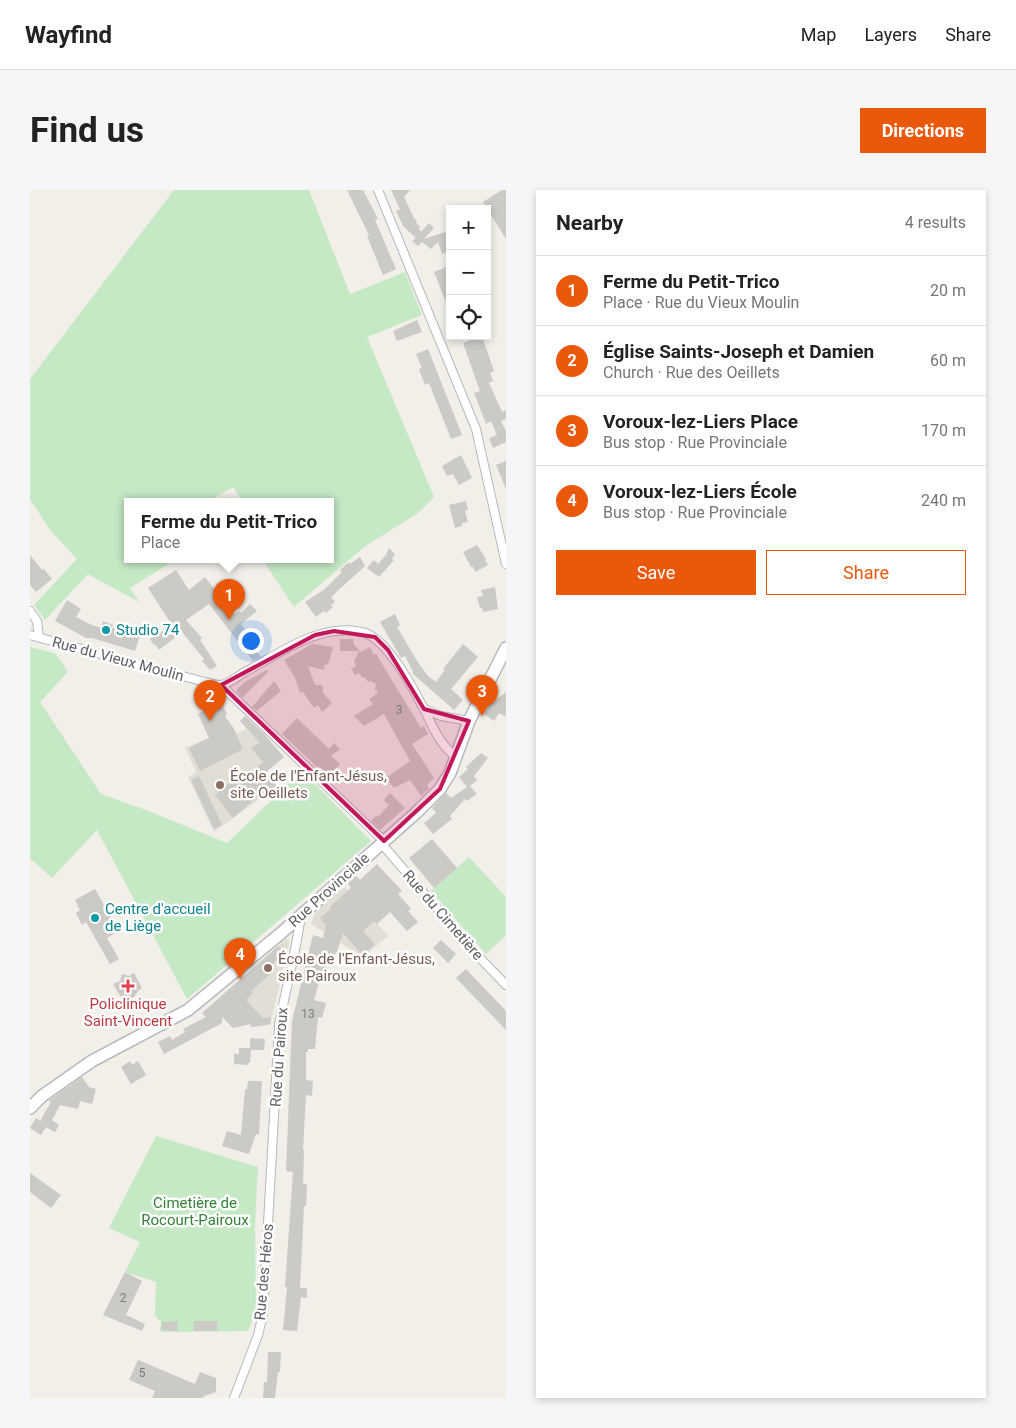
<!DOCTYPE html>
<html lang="en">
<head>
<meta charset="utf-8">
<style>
  body { margin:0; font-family:Roboto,sans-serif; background:#f6f6f6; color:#222 }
  .controls { position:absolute; right:15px; top:15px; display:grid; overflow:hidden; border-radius:0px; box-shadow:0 2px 8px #0003 }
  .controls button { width:45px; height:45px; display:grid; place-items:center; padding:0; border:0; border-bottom:1px solid #e0e0e0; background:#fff; color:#222; font:25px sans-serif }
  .you { position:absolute; left:220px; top:450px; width:18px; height:18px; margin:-12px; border:4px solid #fff; border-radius:50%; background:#1a73e8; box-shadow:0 0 0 8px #1a73e833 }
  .badge { display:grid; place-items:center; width:32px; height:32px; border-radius:50%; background:#ea580c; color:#fff; font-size:16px; font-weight:700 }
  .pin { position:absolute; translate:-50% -41px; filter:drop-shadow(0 1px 2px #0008) }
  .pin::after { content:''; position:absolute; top:26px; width:18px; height:15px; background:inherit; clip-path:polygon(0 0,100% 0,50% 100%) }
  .popup { position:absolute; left:94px; top:308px; width:210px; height:65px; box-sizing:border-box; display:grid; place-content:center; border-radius:0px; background:#fff; filter:drop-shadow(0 1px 4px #0005); font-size:16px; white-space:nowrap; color:#767676 }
  .popup b { font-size:19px; color:#222 }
  .popup::after { content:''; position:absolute; left:50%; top:100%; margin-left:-10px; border:10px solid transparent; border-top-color:#fff }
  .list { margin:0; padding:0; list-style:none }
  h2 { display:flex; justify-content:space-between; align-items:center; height:65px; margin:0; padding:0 20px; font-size:21px }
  h2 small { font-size:16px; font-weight:400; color:#767676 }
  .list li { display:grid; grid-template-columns:32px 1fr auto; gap:15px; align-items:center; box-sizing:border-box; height:70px; padding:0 20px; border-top:1px solid #e0e0e0 }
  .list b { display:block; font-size:19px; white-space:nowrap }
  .list p { margin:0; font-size:16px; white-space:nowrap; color:#767676 }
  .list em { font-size:16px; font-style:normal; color:#767676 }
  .actions { display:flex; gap:10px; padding:15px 20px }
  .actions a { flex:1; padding:11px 0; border:1px solid #ea580c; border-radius:0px; text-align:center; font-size:18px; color:#ea580c }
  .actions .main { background:#ea580c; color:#fff }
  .icon { flex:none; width:28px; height:28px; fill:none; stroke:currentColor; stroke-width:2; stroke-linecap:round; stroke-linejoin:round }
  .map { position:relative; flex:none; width:476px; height:1208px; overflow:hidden; border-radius:0px }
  header { display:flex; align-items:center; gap:30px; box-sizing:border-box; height:70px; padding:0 25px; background:#fff; border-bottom:1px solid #e0e0e0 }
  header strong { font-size:24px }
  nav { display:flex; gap:28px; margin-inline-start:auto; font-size:18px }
  .intro { display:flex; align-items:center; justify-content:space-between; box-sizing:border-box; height:120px; padding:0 30px }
  h1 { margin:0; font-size:35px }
  .button { padding:12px 22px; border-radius:0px; background:#ea580c; color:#fff; font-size:18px; font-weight:700 }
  main { display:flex; gap:30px; padding:0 30px }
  aside { flex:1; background:#fff; border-radius:0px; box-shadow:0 2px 8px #0003 }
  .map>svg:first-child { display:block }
  .education { fill:#e1ded6 }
  .green { fill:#c5e8c5 }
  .building { fill:#cccac5 }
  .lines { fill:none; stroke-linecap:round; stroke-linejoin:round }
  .street-casing { stroke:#b5b8bc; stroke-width:10 }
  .secondary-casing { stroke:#b6babf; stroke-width:14 }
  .street { stroke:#fff; stroke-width:8 }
  .secondary { stroke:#fff; stroke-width:11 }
  .marked { fill:#c2185b; fill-opacity:0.2; stroke:#c2185b; stroke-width:4; stroke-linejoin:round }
  .culture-dot { fill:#0f9aa8; stroke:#fff; stroke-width:2 }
  .education-dot { fill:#8d6e63; stroke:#fff; stroke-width:2 }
  .health-dot { fill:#e0444e; stroke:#fff; stroke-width:2 }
  .labels { text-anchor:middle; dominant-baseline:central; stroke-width:5; stroke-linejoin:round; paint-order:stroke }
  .number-label { font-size:12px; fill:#7a7d7f }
  .culture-label { font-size:15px; fill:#0d838f; stroke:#fff; text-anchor:start }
  .street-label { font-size:15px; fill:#5f6368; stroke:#fff }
  .education-label { font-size:15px; fill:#785e54; stroke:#fff; text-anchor:start }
  .health-label { font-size:15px; fill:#be3a42; stroke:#fff }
  .park-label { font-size:15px; fill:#348238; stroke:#fff }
</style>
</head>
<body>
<header>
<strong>Wayfind</strong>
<nav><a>Map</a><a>Layers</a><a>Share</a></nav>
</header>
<div class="intro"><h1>Find us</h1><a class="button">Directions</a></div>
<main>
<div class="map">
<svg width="476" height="1208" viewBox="0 0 476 1208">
  <rect width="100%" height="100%" fill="#f1efe8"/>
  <g class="education">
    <polygon points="217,539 241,565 212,588 229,609 184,642 158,587 166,582 155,558 176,549 181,562 192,550"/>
    <polygon points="315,697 358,746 333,767 281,734 286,722"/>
    <polygon points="256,749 260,751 240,835 223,837 194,804"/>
  </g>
  <g class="green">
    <polygon points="144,0 279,0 320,104 375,82 392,125 337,147 404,307 388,323 334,357 264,417 232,369 300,369 300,311 213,311 203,297 179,311 98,311 98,369 145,370 100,398 109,412 58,384 15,430 4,415 47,369 20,340 0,309 0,189"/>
    <polygon points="0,457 25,463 38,482 10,512 71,604 116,620 197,653 272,581 341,651 157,809 67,640 22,688 0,668"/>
    <polygon points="439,667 476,707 476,745 456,764 401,701"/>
    <polygon points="126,946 228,977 225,1033 226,1121 218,1141 130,1142 131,1132 125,1126 126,1092 95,1082 110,1052 79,1038"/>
  </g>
  <g class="building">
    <polygon points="317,0 333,0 348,29 345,30 366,79 353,85 337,46 339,45"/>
    <polygon points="361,0 380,0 374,7 384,28 387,31 386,33 390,37 389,39 391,42 399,33 404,38 394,49 418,41 417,42 420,50 420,61 412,64 408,52 401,59 392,52 388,56 382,51 386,48 373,36 366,21 370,19"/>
    <polygon points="472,0 476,0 476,49 453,12"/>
    <polygon points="416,77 420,87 419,120 404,82"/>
    <polygon points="387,130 392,142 367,151 363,141"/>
    <polygon points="452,146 464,181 460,183 463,191 459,193 472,222 476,220 476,229 471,231 476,241 476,252 463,258 459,248 467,245 461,231 456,234 444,203 450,201 433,153"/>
    <polygon points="398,159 432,245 421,249 399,193 395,195 389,179 392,178 386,164"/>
    <polygon points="431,265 442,288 429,295 423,284 417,286 412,276"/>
    <polygon points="476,271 476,299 466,275"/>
    <polygon points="436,311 438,320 435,321 438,332 432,333 432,336 425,338 419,315"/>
    <polygon points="447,355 456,369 455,370 458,375 445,382 443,377 441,377 433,362"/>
    <polygon points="359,358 365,364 362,369 364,370 349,387 337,378 344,370 348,374 356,365"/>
    <polygon points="0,365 12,380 14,379 22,389 6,402 0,395"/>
    <polygon points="330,367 335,376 301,407 305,412 301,415 303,417 296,423 294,421 286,427 275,412 295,399 312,382 310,380 319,372 320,374"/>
    <polygon points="146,380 159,400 175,387 204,424 210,421 211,423 220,414 227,421 211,434 226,454 222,457 231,467 223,471 179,414 156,430 172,448 170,450 187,476 180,480 172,471 174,469 152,442 129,460 126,455 124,455 120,449 142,435 118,398"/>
    <polygon points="465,397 468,419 453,422 452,418 450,418 447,407 453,406 451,400"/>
    <polygon points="37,410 51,419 46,427 62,435 71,438 73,431 83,435 82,438 110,446 105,461 62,448 56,448 25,431"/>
    <polygon points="365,424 370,435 367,437 387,471 398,486 406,492 415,480 413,479 433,454 448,467 421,499 433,510 424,520 382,483 383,482 375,466 371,468 350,432"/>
    <polygon points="310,449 323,449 324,455 331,462 340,457 344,465 346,464 391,538 394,536 398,544 382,554 404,588 397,595 399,599 391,606 380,590 364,598 356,588 380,571 354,524 334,536 324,526 343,514 339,509 348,503 345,499 346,494 340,491 338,492 335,487 333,488 329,483 325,485 321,479 326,476 324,471 329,461 310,461"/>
    <polygon points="282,454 303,457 298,475 295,474 294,480 278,476 285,495 293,495 293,503 302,513 292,522 288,515 284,518 273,502 270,503 265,488 254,470"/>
    <polygon points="237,480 238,482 212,508 207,502 207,499 215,492"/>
    <polygon points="244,491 251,501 227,521 222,517"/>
    <polygon points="476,502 476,527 469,523 464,531 454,524 460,514"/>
    <polygon points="189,508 197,524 195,526 204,539 213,559 170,581 159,558 179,548 168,524 183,515"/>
    <polygon points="215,526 234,544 254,567 236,582 247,596 229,609 227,607 203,628 185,605 214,581 218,584 233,572 221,558 230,553 210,531"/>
    <polygon points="267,528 299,559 304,553 310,559 301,566 310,574 300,585 290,577 289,579 252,544"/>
    <polygon points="451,563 458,568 444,586 447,590 440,596 447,604 437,611 435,609 420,626 422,629 403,644 394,633 406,623 402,618 416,603 421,608 437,597 429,587 438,579 436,577"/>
    <polygon points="169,586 192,635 184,639 161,590"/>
    <polygon points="360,603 375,618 350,640 341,631 346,626 348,627 359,615 354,610"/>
    <polygon points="402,649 427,678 404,698 379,668"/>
    <polygon points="347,674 372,701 368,704 381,719 378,721 388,732 377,741 360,722 347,734 344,731 333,741 345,754 333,766 313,743 307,762 306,762 305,765 300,763 294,786 291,786 284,810 296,813 292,828 288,827 285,859 278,859 278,862 276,862 276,890 283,891 282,906 276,905 273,960 274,960 273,994 277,994 276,1016 274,1016 270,1098 277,1098 277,1108 271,1107 267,1141 253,1140 257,1097 255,1097 263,982 256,981 262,831 283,745 293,748 296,735 290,728 301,719 300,717 321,698 318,694 326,686 330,690"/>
    <polygon points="65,699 89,741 77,748 89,769 80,774 56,732 52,735 46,723 50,720 45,710"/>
    <polygon points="411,750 426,764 418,773 403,758"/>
    <polygon points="248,756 255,763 236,780 240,784 221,801 223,803 216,810 233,828 241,827 240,834 221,837 221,834 203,838 192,827 192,833 134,864 128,852 140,846 142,850 155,842 153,839 176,827 172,823"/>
    <polygon points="436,779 476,821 476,840 426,788"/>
    <polygon points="104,783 112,798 109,800 103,808 95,807 92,809 83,794 90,791 92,784 99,786"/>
    <polygon points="220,848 235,849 234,860 221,860 220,873 218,873 218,875 204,874 204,864 209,864 209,858 220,858"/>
    <polygon points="100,871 102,875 108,871 116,885 101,894 91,877"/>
    <polygon points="52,887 59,897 66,899 62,914 50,911 48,919 30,915 22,930 29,935 25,942 16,937 11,945 0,938 6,928 10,931 21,912 18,911"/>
    <polygon points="218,891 232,891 229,945 226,944 219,964 192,956 197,941 211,945 215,899 217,899"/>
    <polygon points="0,983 31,1005 21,1018 0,1002"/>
    <polygon points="95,1082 112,1091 96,1125 115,1134 112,1141 73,1125"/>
    <polygon points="148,1131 147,1141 131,1140 132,1132"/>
    <rect x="164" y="1131" width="23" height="10"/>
    <polygon points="238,1162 251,1162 250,1182 248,1182 245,1208 233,1208 234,1192 237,1192"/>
    <polygon points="108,1170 165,1194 170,1182 186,1188 186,1202 174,1206 173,1208 122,1208 125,1201 99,1190"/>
  </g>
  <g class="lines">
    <defs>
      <g id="street">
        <polyline points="348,0 446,239 476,374"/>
        <polyline points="0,421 7,431 9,447"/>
        <path d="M0 445 171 491C177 492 184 495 190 495 197 495 207 487 213 483 249 464 290 432 332 442 356 447 382 496 393 517 403 536 408 553 426 567"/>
        <polyline points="191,495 354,651"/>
        <polyline points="394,519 411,526 439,531"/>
        <polyline points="351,653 447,765 476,795"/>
        <path d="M204 1208 228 1145 233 1124 249 835C256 798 266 762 271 725"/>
      </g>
      <polyline id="secondary" points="0,918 12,906 62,871 158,820 250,744 387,622 410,599 420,583 439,531 476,458"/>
    </defs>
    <use href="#street" class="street-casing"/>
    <use href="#secondary" class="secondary-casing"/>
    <use href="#street" class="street"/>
    <use href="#secondary" class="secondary"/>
  </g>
  <path class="marked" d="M304 441 345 447 358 460 394 519 439 531 410 599 354 651 191 495 285 445Z"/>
  <g class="culture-dot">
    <circle cx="76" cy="440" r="5"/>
    <circle cx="65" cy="728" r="5"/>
  </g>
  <g class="education-dot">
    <circle cx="190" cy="595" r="5"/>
    <circle cx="238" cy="778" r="5"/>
  </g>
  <path class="health-dot" d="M95.5 788.5h5v5h5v5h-5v5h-5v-5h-5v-5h5z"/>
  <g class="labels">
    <g class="number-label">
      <text x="369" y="520">3</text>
      <text x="278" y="824">13</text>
      <text x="93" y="1108">2</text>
      <text x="112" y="1183">5</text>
    </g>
    <g class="culture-label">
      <text x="86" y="440">Studio 74</text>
      <text x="75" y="719">Centre d'accueil<tspan x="75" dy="17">de Liège</tspan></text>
    </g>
    <g class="street-label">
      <text transform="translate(88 469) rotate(15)">Rue du Vieux Moulin</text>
      <text transform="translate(299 700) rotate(-42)">Rue Provinciale</text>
      <text transform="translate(413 725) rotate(49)">Rue du Cimetière</text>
      <text transform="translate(249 867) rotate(-86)">Rue du Pairoux</text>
      <text transform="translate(234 1082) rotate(-85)">Rue des Héros</text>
    </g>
    <g class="education-label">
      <text x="200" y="586">École de l'Enfant-Jésus,<tspan x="200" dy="17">site Oeillets</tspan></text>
      <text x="248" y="769">École de l'Enfant-Jésus,<tspan x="248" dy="17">site Pairoux</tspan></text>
    </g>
    <g class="health-label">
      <text x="98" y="814">Policlinique<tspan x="98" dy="17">Saint-Vincent</tspan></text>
    </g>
    <g class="park-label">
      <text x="165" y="1013">Cimetière de<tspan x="165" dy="17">Rocourt-Pairoux</tspan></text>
    </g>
  </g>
</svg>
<div class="controls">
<button>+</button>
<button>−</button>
<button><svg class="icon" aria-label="locate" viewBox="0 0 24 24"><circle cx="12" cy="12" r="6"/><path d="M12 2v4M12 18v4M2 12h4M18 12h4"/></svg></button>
</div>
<div class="you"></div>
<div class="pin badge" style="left:199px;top:430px">1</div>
<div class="popup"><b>Ferme du Petit-Trico</b>Place</div>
<div class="pin badge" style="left:180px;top:531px">2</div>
<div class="pin badge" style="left:452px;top:526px">3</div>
<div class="pin badge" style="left:210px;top:789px">4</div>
</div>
<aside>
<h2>Nearby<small>4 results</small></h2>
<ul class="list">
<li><span class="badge">1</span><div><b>Ferme du Petit-Trico</b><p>Place · Rue du Vieux Moulin</p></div><em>20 m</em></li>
<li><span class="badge">2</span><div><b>Église Saints-Joseph et Damien</b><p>Church · Rue des Oeillets</p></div><em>60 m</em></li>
<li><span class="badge">3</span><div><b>Voroux-lez-Liers Place</b><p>Bus stop · Rue Provinciale</p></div><em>170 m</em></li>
<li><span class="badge">4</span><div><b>Voroux-lez-Liers École</b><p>Bus stop · Rue Provinciale</p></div><em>240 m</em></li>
</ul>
<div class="actions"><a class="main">Save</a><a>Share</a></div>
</aside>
</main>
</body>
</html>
